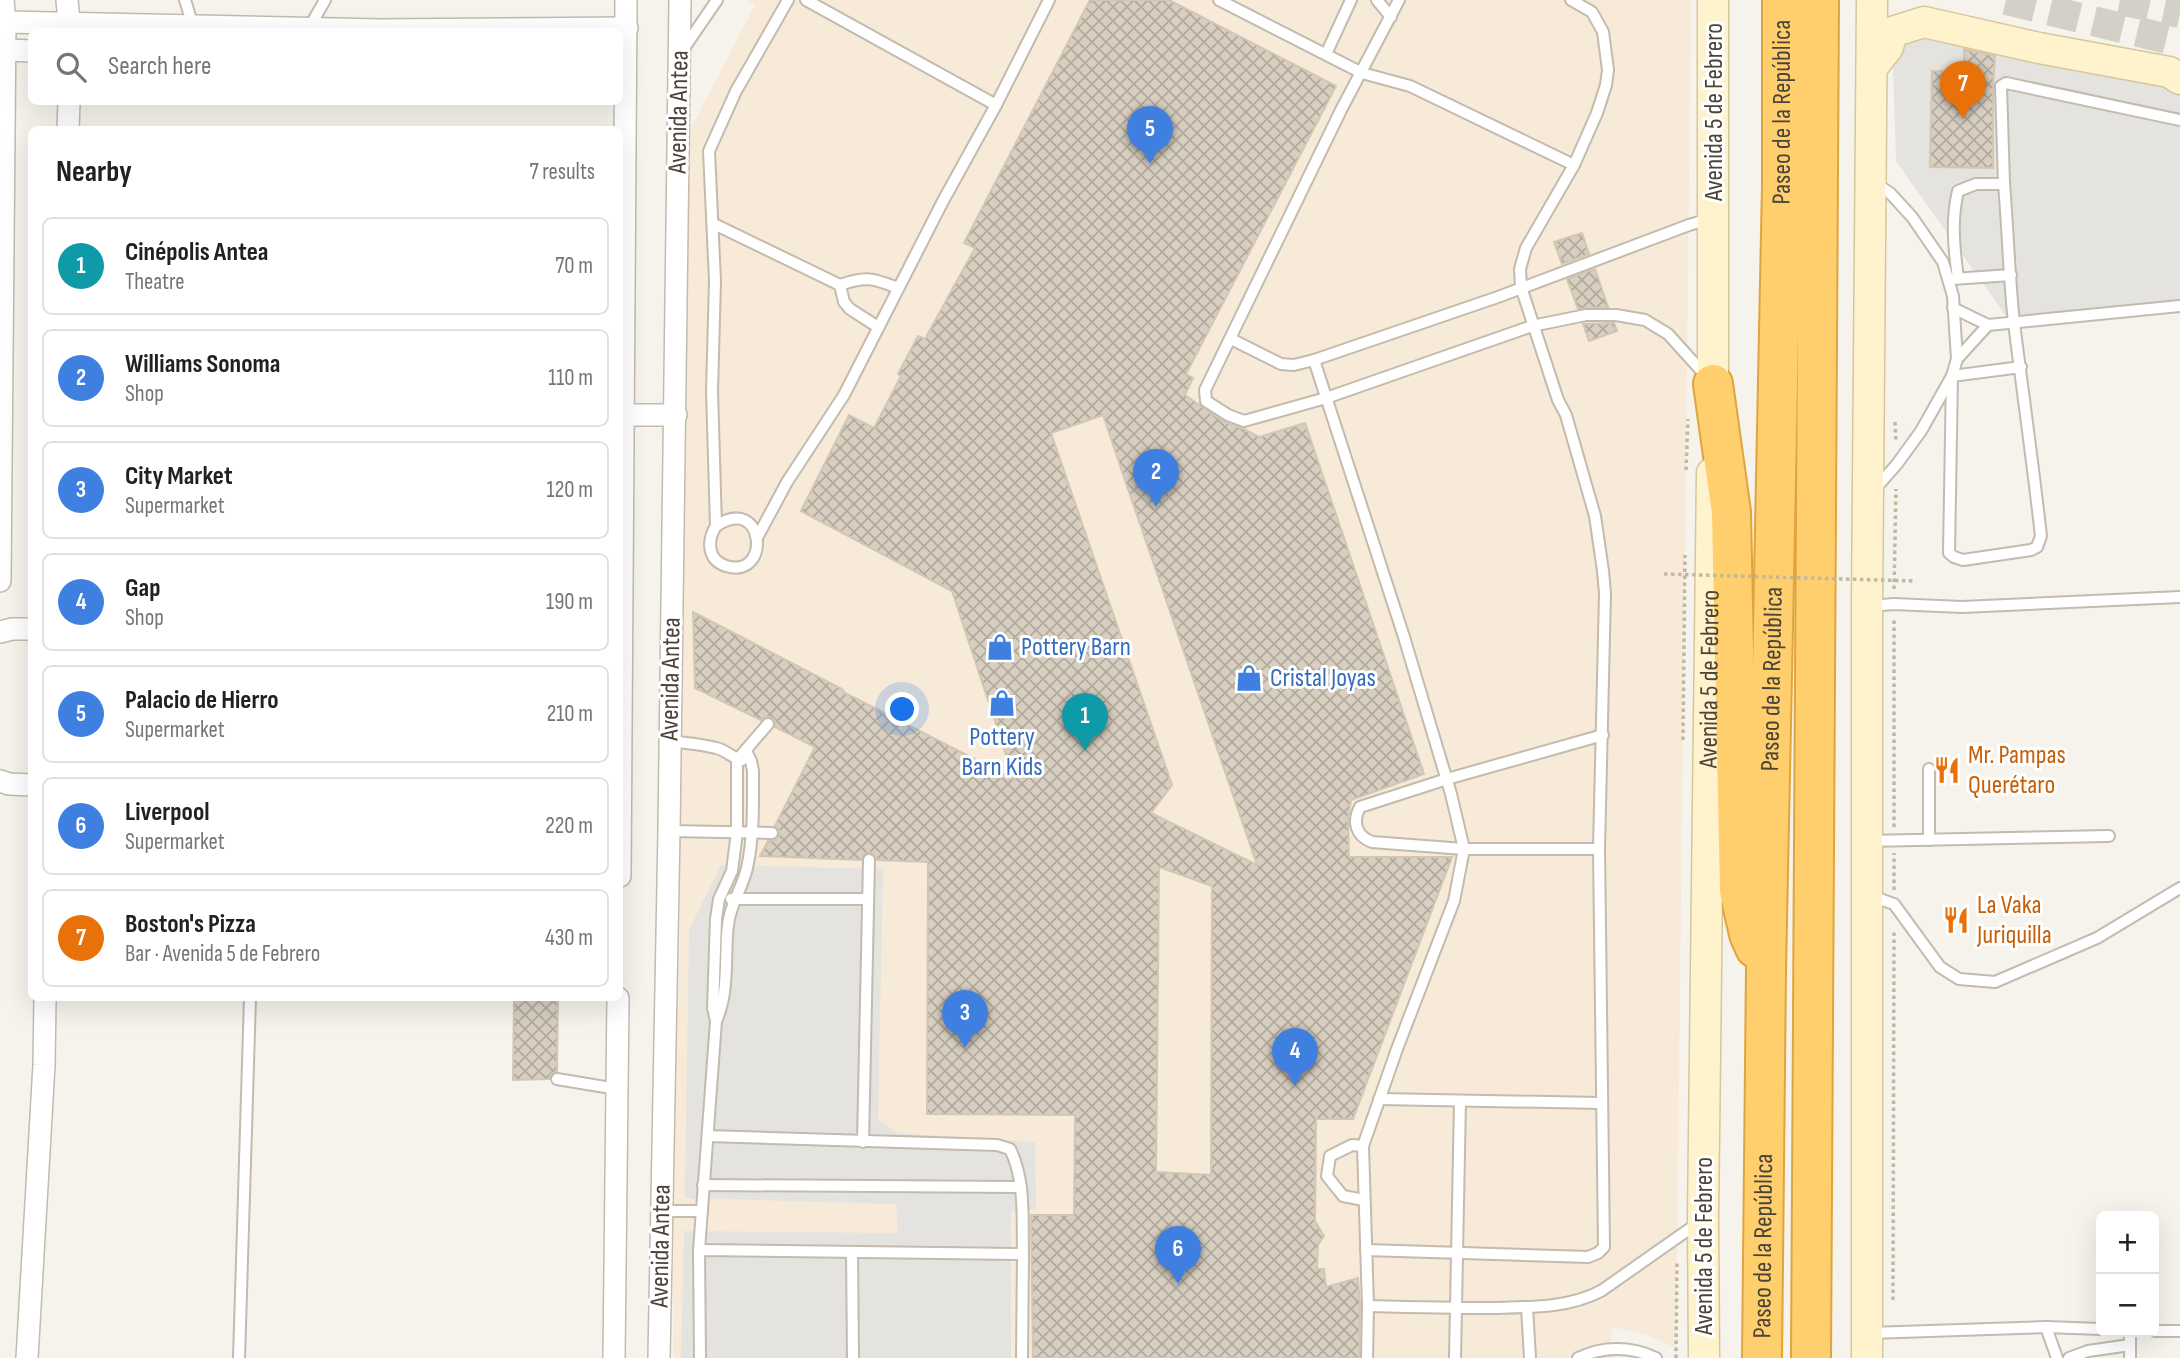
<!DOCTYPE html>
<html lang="en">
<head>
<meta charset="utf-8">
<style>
  body { margin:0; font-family:"Sofia Sans Condensed",sans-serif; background:#f2f2f2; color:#202124 }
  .controls { position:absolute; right:21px; bottom:21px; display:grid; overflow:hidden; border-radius:10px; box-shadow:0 7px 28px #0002 }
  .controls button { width:63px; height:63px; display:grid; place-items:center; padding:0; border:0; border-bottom:2px solid #e0e0e0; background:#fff; color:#202124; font:35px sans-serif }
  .you { position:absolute; left:903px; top:710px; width:24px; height:24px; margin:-18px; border:5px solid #fff; border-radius:50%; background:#1a73e8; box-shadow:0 0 0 10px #1a73e833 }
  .badge { display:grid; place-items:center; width:46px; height:46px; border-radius:50%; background:#b45309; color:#fff; font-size:23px; font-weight:700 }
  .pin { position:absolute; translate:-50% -58px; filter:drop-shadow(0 2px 4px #0008) }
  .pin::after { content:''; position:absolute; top:37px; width:24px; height:21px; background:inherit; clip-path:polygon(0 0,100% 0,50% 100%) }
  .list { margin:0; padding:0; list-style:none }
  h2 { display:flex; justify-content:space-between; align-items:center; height:91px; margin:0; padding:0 28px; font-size:30px }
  h2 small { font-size:23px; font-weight:400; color:#757577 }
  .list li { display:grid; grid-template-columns:46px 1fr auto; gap:21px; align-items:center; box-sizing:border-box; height:98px; margin:0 14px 14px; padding:0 14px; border:2px solid #e0e0e0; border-radius:10px }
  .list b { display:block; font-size:26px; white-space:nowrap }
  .list p { margin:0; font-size:23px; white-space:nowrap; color:#757577 }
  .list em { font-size:23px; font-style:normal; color:#757577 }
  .icon { flex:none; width:38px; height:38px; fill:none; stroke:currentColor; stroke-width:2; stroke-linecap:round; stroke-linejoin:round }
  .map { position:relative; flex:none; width:2180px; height:1358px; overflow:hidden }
  .search { position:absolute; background:#fff; box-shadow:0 7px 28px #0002; left:28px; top:28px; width:595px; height:77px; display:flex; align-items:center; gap:18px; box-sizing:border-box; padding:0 24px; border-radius:10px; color:#757577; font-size:26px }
  .panel { position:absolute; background:#fff; box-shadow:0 7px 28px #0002; left:28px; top:126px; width:595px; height:875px; border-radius:10px }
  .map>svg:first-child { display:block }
  .commercial { fill:#f7ead8 }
  .parking { fill:#e5e3e0 }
  .building { fill:url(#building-cross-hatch); stroke:#d3c7b4; stroke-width:2; fill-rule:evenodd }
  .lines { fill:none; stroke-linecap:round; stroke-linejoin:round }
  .secondary-tunnel { stroke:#d4d0c8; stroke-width:30; stroke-dasharray:30 15; stroke-linecap:butt }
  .lane-casing { stroke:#c2bbae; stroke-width:14 }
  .street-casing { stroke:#c2bbae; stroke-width:24 }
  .secondary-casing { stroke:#d6c79b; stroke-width:33 }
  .highway-casing { stroke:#e0a43c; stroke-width:42 }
  .path { stroke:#c4b79f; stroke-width:3.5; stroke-dasharray:3.5 3.5; stroke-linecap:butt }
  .lane { stroke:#fff; stroke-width:10 }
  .street { stroke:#fff; stroke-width:21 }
  .secondary { stroke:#fff3cd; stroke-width:30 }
  .highway { stroke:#ffcf6e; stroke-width:38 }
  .path-bridge { stroke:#c4b79f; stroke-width:3.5; stroke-dasharray:3.5 3.5; stroke-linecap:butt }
  .labels { text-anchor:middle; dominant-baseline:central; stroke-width:6; stroke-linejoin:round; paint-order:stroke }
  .street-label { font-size:26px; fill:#4b4439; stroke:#fff }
  .shop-label { font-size:26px; fill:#366cbe; stroke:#fff; text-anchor:start }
  .food-label { font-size:26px; fill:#c56008; stroke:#fff; text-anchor:start }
</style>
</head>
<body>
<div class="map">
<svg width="2180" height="1358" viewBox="0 0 2180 1358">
  <defs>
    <pattern id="building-cross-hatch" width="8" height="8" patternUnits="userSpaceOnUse" patternTransform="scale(1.75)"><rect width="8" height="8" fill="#d8cfc1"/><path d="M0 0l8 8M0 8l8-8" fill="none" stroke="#b1aa9e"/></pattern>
  </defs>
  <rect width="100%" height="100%" fill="#f6f3ec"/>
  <polygon class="commercial" points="748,0 1691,0 1676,1348 1644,1334 1612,1327 1610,1358 673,1358 674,1174 680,929 681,614 690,130 755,5"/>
  <g class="parking">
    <polygon points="1892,32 2180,81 2180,305 2009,320 1896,161"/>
    <polygon points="721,865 883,869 878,1119 897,1133 1035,1142 1036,1209 1011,1212 1011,1358 681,1358 684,1231 898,1233 896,1204 685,1198 689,930"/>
  </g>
  <g class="building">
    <path d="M1090 0H1169L1336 86 1186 374 1193 378 1185 395 1224 422 1244 429 1259 437 1305 423 1424 774 1351 800 1348 818 1349 857H1452L1353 1119H1316L1315 1221 1324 1236 1318 1245 1317 1269H1324L1326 1287 1358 1278 1360 1306 1359 1358H1033L1031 1215H1074L1075 1115 927 1114 928 862 877 860 875 856 870 852 865 854 861 860 760 856 768 841 775 840 779 836V830L775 826 815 747 775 727 776 722 773 718 766 716 761 720 695 688 693 612 842 689 845 693 1014 779 952 591 801 511 849 415 874 428 901 376 898 374 918 336 925 339 975 248 964 243ZM1103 415 1128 489 1257 865 1151 813 1172 785 1051 433ZM1159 867 1212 886 1211 1175 1156 1172Z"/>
    <polygon points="1964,49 1995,56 1993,86 1993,168 1930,167 1932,71 1964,72"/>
    <polygon points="1582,233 1589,254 1562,264 1554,242"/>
    <polygon points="1595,269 1608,307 1578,309 1567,279"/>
    <polygon points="1614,323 1617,331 1589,341 1583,324"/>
    <polygon points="514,998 558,998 557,1071 551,1074 549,1079 513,1080"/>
  </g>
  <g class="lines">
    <g class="secondary-tunnel">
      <polyline points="2006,0 2180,42"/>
      <polyline points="2120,0 2180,13"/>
    </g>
    <defs>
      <g id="lane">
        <polyline points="185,0 194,29"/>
        <polyline points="806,0 996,105"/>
        <polyline points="1219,0 1362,73 1410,86 1574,165"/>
        <polyline points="1377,0 1391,17"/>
        <polyline points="1399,0 1341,110 1205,390 1206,401 1228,415 1244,421 1326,398 1532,326 1586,315 1616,315 1645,320 1668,334 1706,376"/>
        <polyline points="309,28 325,0"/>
        <polyline points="682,51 717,0"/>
        <polyline points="1326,54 1351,0"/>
        <polyline points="1875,183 1890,193 1912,217 1943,262 1953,296 1957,359 1952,376 1921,431 1897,464 1875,489"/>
        <path d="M2004 184C2008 230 2009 277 2014 323 2023 394 2033 465 2041 536L2037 547 2031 550 1963 560 1954 557 1949 553 1952 376 2021 367"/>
        <path d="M714 224 840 285C866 276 873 278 898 288"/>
        <path d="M1958 278C1954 249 1951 220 1958 191L1976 184H2004L2001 86 2006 83 2180 120"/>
        <polyline points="1952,279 2011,275"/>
        <polyline points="840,285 844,302 850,309 878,327"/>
        <polyline points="1953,308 1988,325 2180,306"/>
        <polyline points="1231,339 1281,364 1294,365 1314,360 1498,297 1689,225 1712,218"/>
        <polyline points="1957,359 1988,325"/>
        <polyline points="1314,360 1404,637 1451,794 1464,849 1454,901 1397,1049 1363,1146 1368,1306 1367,1358"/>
        <path d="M716 526C765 493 772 580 726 566 707 560 707 540 716 526L712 391 715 281 709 151 736 91 788 0"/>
        <polyline points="758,536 787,482 844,395 943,201 996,105 1049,0"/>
        <polyline points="1870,606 1894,604 1962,607 2180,597"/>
        <path d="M669 741C684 743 701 744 716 748 726 750 732 758 742 760"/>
        <polyline points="669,831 772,833"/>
        <polyline points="1929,840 1929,769"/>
        <polyline points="1868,841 2109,836"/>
        <path d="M1599 849H1464L1372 842C1356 836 1352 822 1360 807L1447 779 1603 735"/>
        <polyline points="1871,896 1894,904 1940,967 1959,979 1995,982 2097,938 2180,888"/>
        <polyline points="731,899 868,899"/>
        <polyline points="716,1021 713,1008 716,919 719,899 732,871 737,832 737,760 768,724"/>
        <polyline points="557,1079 617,1089"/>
        <polyline points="1379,1099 1601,1103"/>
        <path d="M708 1136 997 1145 1010 1149C1026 1181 1022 1220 1023 1254"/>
        <polyline points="863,1142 869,860"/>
        <polyline points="1363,1146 1352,1145 1330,1156 1327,1176 1343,1196 1364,1200"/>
        <polyline points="703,1185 1021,1187"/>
        <polyline points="662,1211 702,1211"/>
        <path d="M699 1250 716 1021C730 990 724 957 728 925 730 904 743 887 747 868 754 836 753 803 753 771L751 761 746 751"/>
        <polyline points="1366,1250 1588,1257 1598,1253 1604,1247 1599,849 1605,593 1603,571 1595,516 1566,415 1558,400 1521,287 1520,269 1526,248 1574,165 1597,113 1606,85 1608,70 1603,32 1592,12 1571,0"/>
        <polyline points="852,1252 853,1358"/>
        <path d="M1368 1306C1408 1307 1449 1308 1489 1308 1528 1307 1566 1309 1601 1291L1698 1223"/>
        <polyline points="1527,1307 1530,1358"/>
        <polyline points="2046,1327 2057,1358"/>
        <polyline points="2154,1331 2180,1331"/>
        <polyline points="2130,1332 2130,1358"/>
        <polyline points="1870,1333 2046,1327 2101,1329"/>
        <polyline points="239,1358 250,998"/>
        <polyline points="700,1358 699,1250 1023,1254 1022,1358"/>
        <polyline points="1455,1358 1460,1101"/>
        <path d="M1578 1358C1603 1346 1631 1346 1656 1358"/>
        <polyline points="2069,1358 2088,1351 2130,1345"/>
      </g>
      <g id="street">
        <polyline points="67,0 70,32"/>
        <polyline points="0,24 5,22 380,30 627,28"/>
        <polyline points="0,48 5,50 32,51"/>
        <polyline points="68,130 69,102"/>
        <polyline points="623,415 676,415"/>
        <polyline points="0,581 5,22 3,0"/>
        <polyline points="0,632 12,629 32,629"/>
        <polyline points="0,781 9,784 32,785"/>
        <polyline points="620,876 626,0"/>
        <polyline points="27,1358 44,1065 45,998"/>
        <polyline points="614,1358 618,998"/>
        <polyline points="659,1358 669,831 680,0"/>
      </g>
      <g id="secondary">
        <polyline points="1713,0 1713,406"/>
        <polyline points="1874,65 1888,47 1892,32 1924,22 2039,48 2169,72 2180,79"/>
        <path id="s1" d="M1704 1358 1703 1219 1712 473"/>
        <polyline points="1867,1358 1867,606 1872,0"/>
      </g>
      <g id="highway">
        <polyline points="1713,384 1731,512 1739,890 1749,934 1755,948"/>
        <path id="s2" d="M1762 1358 1766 970 1782 185V0"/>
        <polyline points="1811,1358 1819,0"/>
      </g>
    </defs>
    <use href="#lane" class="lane-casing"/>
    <use href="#street" class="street-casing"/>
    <use href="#secondary" class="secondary-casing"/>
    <use href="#highway" class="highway-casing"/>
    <g class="path">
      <polyline points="1895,422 1896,442"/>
      <polyline points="1686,470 1688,419"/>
      <polyline points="1894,589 1896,489"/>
      <polyline points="1683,740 1685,555"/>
      <polyline points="1894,827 1894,618"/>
      <polyline points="1894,890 1894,853"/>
      <polyline points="1893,1300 1894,930"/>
      <polyline points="1676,1358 1677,1262"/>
    </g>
    <use href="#lane" class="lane"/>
    <use href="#street" class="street"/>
    <use href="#secondary" class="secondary"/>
    <use href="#highway" class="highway"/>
    <polyline class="path-bridge" points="1664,574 1916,581"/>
  </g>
  <defs>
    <symbol id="shop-bare" viewBox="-9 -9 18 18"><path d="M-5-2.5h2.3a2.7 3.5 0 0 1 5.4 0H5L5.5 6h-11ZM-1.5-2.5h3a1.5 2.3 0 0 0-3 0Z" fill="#3f7fe0" stroke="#fff" stroke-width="2.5" paint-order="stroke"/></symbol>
    <symbol id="restaurant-bare" viewBox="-9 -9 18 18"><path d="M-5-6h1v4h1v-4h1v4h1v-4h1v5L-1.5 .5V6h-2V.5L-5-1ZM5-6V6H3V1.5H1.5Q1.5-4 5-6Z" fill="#e8710a" stroke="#fff" stroke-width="2.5" paint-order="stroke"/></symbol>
  </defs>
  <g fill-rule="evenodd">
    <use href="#shop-bare" x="981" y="628" width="38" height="38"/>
    <use href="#shop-bare" x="1230" y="659" width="38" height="38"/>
    <use href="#shop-bare" x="983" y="684" width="38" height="38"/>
    <use href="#restaurant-bare" x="1928" y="751" width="38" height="38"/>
    <use href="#restaurant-bare" x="1937" y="901" width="38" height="38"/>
  </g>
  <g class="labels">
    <g class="street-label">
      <text transform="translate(679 112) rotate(-89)">Avenida Antea</text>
      <text transform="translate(1714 112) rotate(-90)">Avenida 5 de Febrero</text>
      <text stroke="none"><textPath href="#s2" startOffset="1246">Paseo de la República</textPath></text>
      <text transform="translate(671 679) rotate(-89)">Avenida Antea</text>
      <text stroke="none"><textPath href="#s1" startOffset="679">Avenida 5 de Febrero</textPath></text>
      <text stroke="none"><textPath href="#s2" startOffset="679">Paseo de la República</textPath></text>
      <text transform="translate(661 1246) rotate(-89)">Avenida Antea</text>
      <text transform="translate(1704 1246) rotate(-90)">Avenida 5 de Febrero</text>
      <text stroke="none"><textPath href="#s2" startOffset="112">Paseo de la República</textPath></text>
    </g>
    <g class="shop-label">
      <text x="1021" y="647">Pottery Barn</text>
      <text x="1270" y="678">Cristal Joyas</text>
      <text x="1002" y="737" text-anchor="middle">Pottery<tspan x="1002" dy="30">Barn Kids</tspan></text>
    </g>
    <g class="food-label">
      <text x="1968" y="755">Mr. Pampas<tspan x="1968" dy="30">Querétaro</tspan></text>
      <text x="1977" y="905">La Vaka<tspan x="1977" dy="30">Juriquilla</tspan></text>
    </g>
  </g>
</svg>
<div class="controls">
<button>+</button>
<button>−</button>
</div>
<div class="you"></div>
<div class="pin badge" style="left:1085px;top:751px;background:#0f9aa8">1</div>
<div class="pin badge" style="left:1156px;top:507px;background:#3f7fe0">2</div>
<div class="pin badge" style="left:965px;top:1048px;background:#3f7fe0">3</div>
<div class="pin badge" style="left:1295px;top:1086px;background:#3f7fe0">4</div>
<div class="pin badge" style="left:1150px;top:164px;background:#3f7fe0">5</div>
<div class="pin badge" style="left:1178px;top:1284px;background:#3f7fe0">6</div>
<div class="pin badge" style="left:1963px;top:119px;background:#e8710a">7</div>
<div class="search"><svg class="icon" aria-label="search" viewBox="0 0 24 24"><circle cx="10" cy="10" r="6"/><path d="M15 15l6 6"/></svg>Search here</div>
<section class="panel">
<h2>Nearby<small>7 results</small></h2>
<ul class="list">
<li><span class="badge" style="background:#0f9aa8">1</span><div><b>Cinépolis Antea</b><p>Theatre</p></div><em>70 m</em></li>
<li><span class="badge" style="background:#3f7fe0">2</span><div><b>Williams Sonoma</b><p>Shop</p></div><em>110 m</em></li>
<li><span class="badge" style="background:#3f7fe0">3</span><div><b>City Market</b><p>Supermarket</p></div><em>120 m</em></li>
<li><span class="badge" style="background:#3f7fe0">4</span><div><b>Gap</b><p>Shop</p></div><em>190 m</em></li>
<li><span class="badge" style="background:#3f7fe0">5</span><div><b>Palacio de Hierro</b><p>Supermarket</p></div><em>210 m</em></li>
<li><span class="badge" style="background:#3f7fe0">6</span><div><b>Liverpool</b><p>Supermarket</p></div><em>220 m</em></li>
<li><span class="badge" style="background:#e8710a">7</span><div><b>Boston's Pizza</b><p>Bar · Avenida 5 de Febrero</p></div><em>430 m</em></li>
</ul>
</section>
</div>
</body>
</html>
